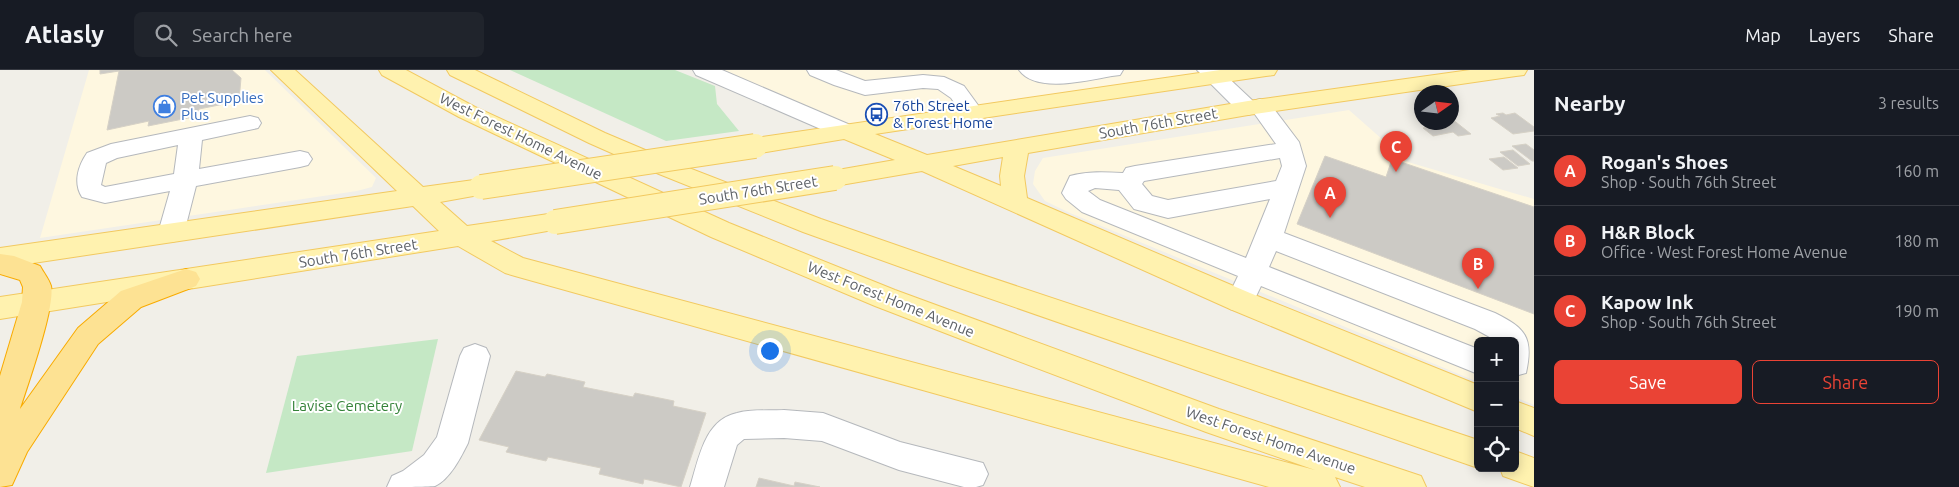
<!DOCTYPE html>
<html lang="en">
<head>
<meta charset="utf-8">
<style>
  body { margin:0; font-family:Ubuntu,sans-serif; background:#20242c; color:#f1f3f6 }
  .controls { position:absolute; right:15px; bottom:15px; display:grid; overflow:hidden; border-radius:8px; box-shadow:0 2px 12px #0003 }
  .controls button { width:45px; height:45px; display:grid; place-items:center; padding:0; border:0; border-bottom:1px solid #363941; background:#171b24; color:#f1f3f6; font:25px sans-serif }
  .compass { position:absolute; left:1414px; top:15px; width:45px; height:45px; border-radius:50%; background:#171b24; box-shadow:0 2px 12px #0003; rotate:76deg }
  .you { position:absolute; left:769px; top:280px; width:18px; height:18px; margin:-12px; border:4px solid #fff; border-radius:50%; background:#1a73e8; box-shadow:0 0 0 8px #1a73e833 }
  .badge { display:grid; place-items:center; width:32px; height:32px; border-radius:50%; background:#ea4335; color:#fff; font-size:16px; font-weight:700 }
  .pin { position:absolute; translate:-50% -41px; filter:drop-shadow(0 1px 2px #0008) }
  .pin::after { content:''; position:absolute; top:26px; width:18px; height:15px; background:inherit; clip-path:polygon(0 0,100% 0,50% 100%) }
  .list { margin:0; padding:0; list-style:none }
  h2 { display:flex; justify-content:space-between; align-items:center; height:65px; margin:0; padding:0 20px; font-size:21px }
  h2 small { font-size:16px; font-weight:400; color:#9ea1a6 }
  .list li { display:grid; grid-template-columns:32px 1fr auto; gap:15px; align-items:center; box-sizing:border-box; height:70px; padding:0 20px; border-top:1px solid #363941 }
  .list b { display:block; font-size:19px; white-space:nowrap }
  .list p { margin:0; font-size:16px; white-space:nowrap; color:#9ea1a6 }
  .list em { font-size:16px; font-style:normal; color:#9ea1a6 }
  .actions { display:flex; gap:10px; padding:15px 20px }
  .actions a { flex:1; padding:11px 0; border:1px solid #ea4335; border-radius:8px; text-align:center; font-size:18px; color:#ea4335 }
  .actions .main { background:#ea4335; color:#fff }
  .icon { flex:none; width:28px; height:28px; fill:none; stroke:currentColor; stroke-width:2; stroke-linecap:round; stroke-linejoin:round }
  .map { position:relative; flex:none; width:1534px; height:417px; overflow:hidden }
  header { display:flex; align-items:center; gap:30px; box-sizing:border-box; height:70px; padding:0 25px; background:#171b24; border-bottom:1px solid #363941 }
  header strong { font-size:24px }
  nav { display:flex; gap:28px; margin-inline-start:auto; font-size:18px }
  .search { width:350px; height:45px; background:#20242c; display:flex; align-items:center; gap:12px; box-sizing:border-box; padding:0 18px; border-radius:8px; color:#9ea1a6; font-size:19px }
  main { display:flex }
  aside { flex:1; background:#171b24 }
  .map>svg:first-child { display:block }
  .commercial { fill:#fef7e0 }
  .green { fill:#c5e8c5 }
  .building { fill:#cccac5; stroke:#d6d1c6 }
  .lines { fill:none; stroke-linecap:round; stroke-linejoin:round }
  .minor-casing { stroke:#b5b8bc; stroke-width:2 }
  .major-casing { stroke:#f2c960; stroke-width:2 }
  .highway-casing { stroke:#f9ab00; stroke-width:2 }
  .minor { fill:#fff; fill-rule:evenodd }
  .major { fill:#fff2af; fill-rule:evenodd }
  .highway { fill:#fde293; fill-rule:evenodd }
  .major-bridge-casing { stroke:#f2c960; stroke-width:26; stroke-linecap:butt }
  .major-bridge { stroke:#fff2af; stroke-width:24 }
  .labels { text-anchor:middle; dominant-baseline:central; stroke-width:4; stroke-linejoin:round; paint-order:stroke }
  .shop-label { font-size:15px; fill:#366cbe; stroke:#fff; text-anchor:start }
  .transit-label { font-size:15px; fill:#164399; stroke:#fff; text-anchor:start }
  .street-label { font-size:15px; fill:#5f6368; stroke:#fff }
  .park-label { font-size:15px; fill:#348238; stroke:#fff }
</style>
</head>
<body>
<header>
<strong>Atlasly</strong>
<div class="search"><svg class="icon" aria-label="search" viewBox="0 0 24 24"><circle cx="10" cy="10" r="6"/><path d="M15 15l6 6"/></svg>Search here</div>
<nav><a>Map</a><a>Layers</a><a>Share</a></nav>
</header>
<main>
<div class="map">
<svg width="1534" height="417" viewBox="0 0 1534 417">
  <rect width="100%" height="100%" fill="#f1efe8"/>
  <g class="commercial">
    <polygon points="89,0 265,0 376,108 372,117 357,121 40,168"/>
    <polygon points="704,0 1208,0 1216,7 847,62"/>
    <polygon points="1349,40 1408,92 1534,129 1534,335 1515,327 1515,271 1478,271 1478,312 1070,143 1045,131 1033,114 1035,101 1043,88"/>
  </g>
  <g class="green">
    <polygon points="510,0 675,0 715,16 717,34 739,61 666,71"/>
    <polygon points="438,269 412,381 266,403 297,286"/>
  </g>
  <g class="building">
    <polygon points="100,0 232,0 241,8 239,31 199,39 198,46 148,56 149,51 107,60 119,1 100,4"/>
    <polygon points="1503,43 1506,45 1515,43 1534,57 1534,61 1513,64 1491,48 1500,46 1496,44"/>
    <polygon points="1452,49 1471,64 1458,66 1453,62 1433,66 1423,58 1431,56 1427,52 1452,52"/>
    <polygon points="1526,74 1534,80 1534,91 1532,91 1512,76"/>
    <polygon points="1513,80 1530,94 1518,96 1500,82"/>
    <polygon points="1325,86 1386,107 1392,89 1534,137 1534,244 1297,154"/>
    <polygon points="1504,87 1518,98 1503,100 1489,89"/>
    <polygon points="516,301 545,307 547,304 585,312 583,317 633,327 635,323 674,331 673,336 706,343 681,417 644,409 643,414 599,404 601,398 548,387 546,391 506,382 509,377 479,370"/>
    <polygon points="759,408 794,416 795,412 820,417 756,417"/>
  </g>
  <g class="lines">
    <defs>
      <g id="minor">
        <polygon points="693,0 722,0 855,57 859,62 855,67 847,69 839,67 696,5"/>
        <polygon points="807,0 836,0 865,11 923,5 944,7 964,16 983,42 980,47 972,49 964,47 951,28 938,19 923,18 865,25 834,15 810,5"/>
        <path d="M1019 0H1123L1120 5 1112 6C1088 10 1036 24 1019 0Z"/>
        <path d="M1197 0H1220L1253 31 1260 29 1268 31 1299 72 1306 96 1284 163 1495 243C1525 258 1534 267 1526 303L1515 306V271H1497L1475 259 1276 181 1269 197 1478 279V304L1261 216 1250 239 1240 242 1230 239 1226 231 1238 206 1082 142 1066 129 1062 123 1070 106C1088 101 1105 102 1123 103L1126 98 1135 96 1276 74 1254 43 1248 45 1240 43ZM1280 88 1282 96 1276 111 1168 130 1152 126 1142 114 1144 111ZM1095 118 1119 120 1134 139 1168 148 1270 129 1246 188 1100 130 1088 121Z"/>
        <path d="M250 46 258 48 261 53 258 58 202 70 199 99 300 81 308 83 312 89 308 95 300 97 196 116 184 163 180 170 171 172 162 170 158 163 170 121 105 133 82 127C73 113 78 96 87 83L111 74ZM178 75 174 104 105 117 101 115 106 93 117 88Z"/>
        <path d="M475 274 486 278 490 286 468 373C461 387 450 409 435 416 426 417 398 417 387 417L392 406 403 401 424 385 437 367 460 286 464 278Z"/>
        <path d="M784 340 823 343 900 372 983 393 988 404 983 415 976 417H964L899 400 822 371 784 368 744 369 737 375 724 417H690C699 389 704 350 737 343 752 339 769 341 784 340Z"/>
      </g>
      <g id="major">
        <polygon points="271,0 295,0 423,117 481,109 490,111 493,117 490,123 440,132 467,156 555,143 564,146 568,152 564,158 491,171 523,188 1315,400 1206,362 997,283 875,236 711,167 459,47 382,5 379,0 406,0 475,37 729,153 895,220 1219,339 1409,402 1421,406 1426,417 1365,417 1335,407 1340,417 1269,417 515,206 505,203 458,176 0,249 0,227 439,161 413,136 0,198 0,178 397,121"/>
        <polygon points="447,0 475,0 605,63 676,93 821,149 968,200 1478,370 1478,398 948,214 803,162 659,104 589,73 450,5"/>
        <path d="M1220 0H1277L1274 5 1266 6 875 64 927 85 1248 31 1470 0H1527L1524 5 1516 6 1248 45 1028 83 1024 106 1027 128 1250 223 1478 315V342L1230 239 922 101 835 116 826 114 823 108 826 102 895 90 844 69 755 84 747 81 743 76 747 71 755 68ZM1003 87 1000 106 1001 116 953 96Z"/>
        <polygon points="1515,331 1534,338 1534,366 1515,358"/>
        <polygon points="1515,381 1534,388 1534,417 1503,406 1500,398 1515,398"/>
      </g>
      <path id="highway" d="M0 184 14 186 40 196C43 202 49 209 51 216 56 235 27 317 20 339L78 258 121 221 186 199 196 202 200 209 196 216 141 237 98 274 27 382 12 415 0 417V306L22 232 23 217 20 210 0 204Z"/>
    </defs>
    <use href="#minor" class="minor-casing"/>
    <use href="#major" class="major-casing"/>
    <use href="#highway" class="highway-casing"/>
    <use href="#minor" class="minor"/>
    <use href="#major" class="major"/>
    <use href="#highway" class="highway"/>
    <defs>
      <g id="major-bridge">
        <polyline points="481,117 755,76"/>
        <polyline points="555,152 835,108"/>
      </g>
    </defs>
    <use href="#major-bridge" class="major-bridge-casing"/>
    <use href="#major-bridge" class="major-bridge"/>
  </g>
  <defs>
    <symbol id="shop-ring" viewBox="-11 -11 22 22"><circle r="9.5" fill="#fff" stroke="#3f7fe0" stroke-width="1.5"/><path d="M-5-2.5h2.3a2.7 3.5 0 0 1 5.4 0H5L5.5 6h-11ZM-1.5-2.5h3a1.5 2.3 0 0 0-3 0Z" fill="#3f7fe0"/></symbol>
    <symbol id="bus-ring" viewBox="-11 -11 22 22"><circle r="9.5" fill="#fff" stroke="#1a4fb4" stroke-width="1.5"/><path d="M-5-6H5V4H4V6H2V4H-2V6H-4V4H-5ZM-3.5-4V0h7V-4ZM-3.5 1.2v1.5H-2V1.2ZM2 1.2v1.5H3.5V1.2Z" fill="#1a4fb4"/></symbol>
  </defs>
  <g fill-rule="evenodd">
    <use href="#shop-ring" x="152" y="24" width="25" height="25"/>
    <use href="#bus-ring" x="864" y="32" width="25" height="25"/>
  </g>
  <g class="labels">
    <g class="shop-label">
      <text x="181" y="27">Pet Supplies<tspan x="181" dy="17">Plus</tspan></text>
    </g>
    <g class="transit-label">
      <text x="893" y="35">76th Street<tspan x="893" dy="17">&amp; Forest Home</tspan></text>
    </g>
    <g class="street-label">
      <text transform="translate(1158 53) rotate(-10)">South 76th Street</text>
      <text transform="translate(521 66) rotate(26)">West Forest Home Avenue</text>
      <text transform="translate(758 120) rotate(-9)">South 76th Street</text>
      <text transform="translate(358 183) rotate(-9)">South 76th Street</text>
      <text transform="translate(891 229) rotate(22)">West Forest Home Avenue</text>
      <text transform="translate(1271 370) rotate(19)">West Forest Home Avenue</text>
    </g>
    <g class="park-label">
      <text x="347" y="335">Lavise Cemetery</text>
    </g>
  </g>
</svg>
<div class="controls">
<button>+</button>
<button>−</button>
<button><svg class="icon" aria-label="locate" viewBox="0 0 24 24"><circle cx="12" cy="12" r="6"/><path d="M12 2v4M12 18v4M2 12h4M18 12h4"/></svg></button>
</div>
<svg class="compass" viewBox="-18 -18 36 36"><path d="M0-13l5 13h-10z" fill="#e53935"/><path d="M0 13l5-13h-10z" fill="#9ea1a6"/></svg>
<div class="you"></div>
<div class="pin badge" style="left:1330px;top:148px">A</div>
<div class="pin badge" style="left:1478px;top:219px">B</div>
<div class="pin badge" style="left:1396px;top:102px">C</div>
</div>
<aside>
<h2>Nearby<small>3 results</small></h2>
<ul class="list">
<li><span class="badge">A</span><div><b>Rogan's Shoes</b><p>Shop · South 76th Street</p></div><em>160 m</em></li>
<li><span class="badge">B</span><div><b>H&amp;R Block</b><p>Office · West Forest Home Avenue</p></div><em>180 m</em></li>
<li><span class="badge">C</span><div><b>Kapow Ink</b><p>Shop · South 76th Street</p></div><em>190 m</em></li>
</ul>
<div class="actions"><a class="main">Save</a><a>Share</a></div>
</aside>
</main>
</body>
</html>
